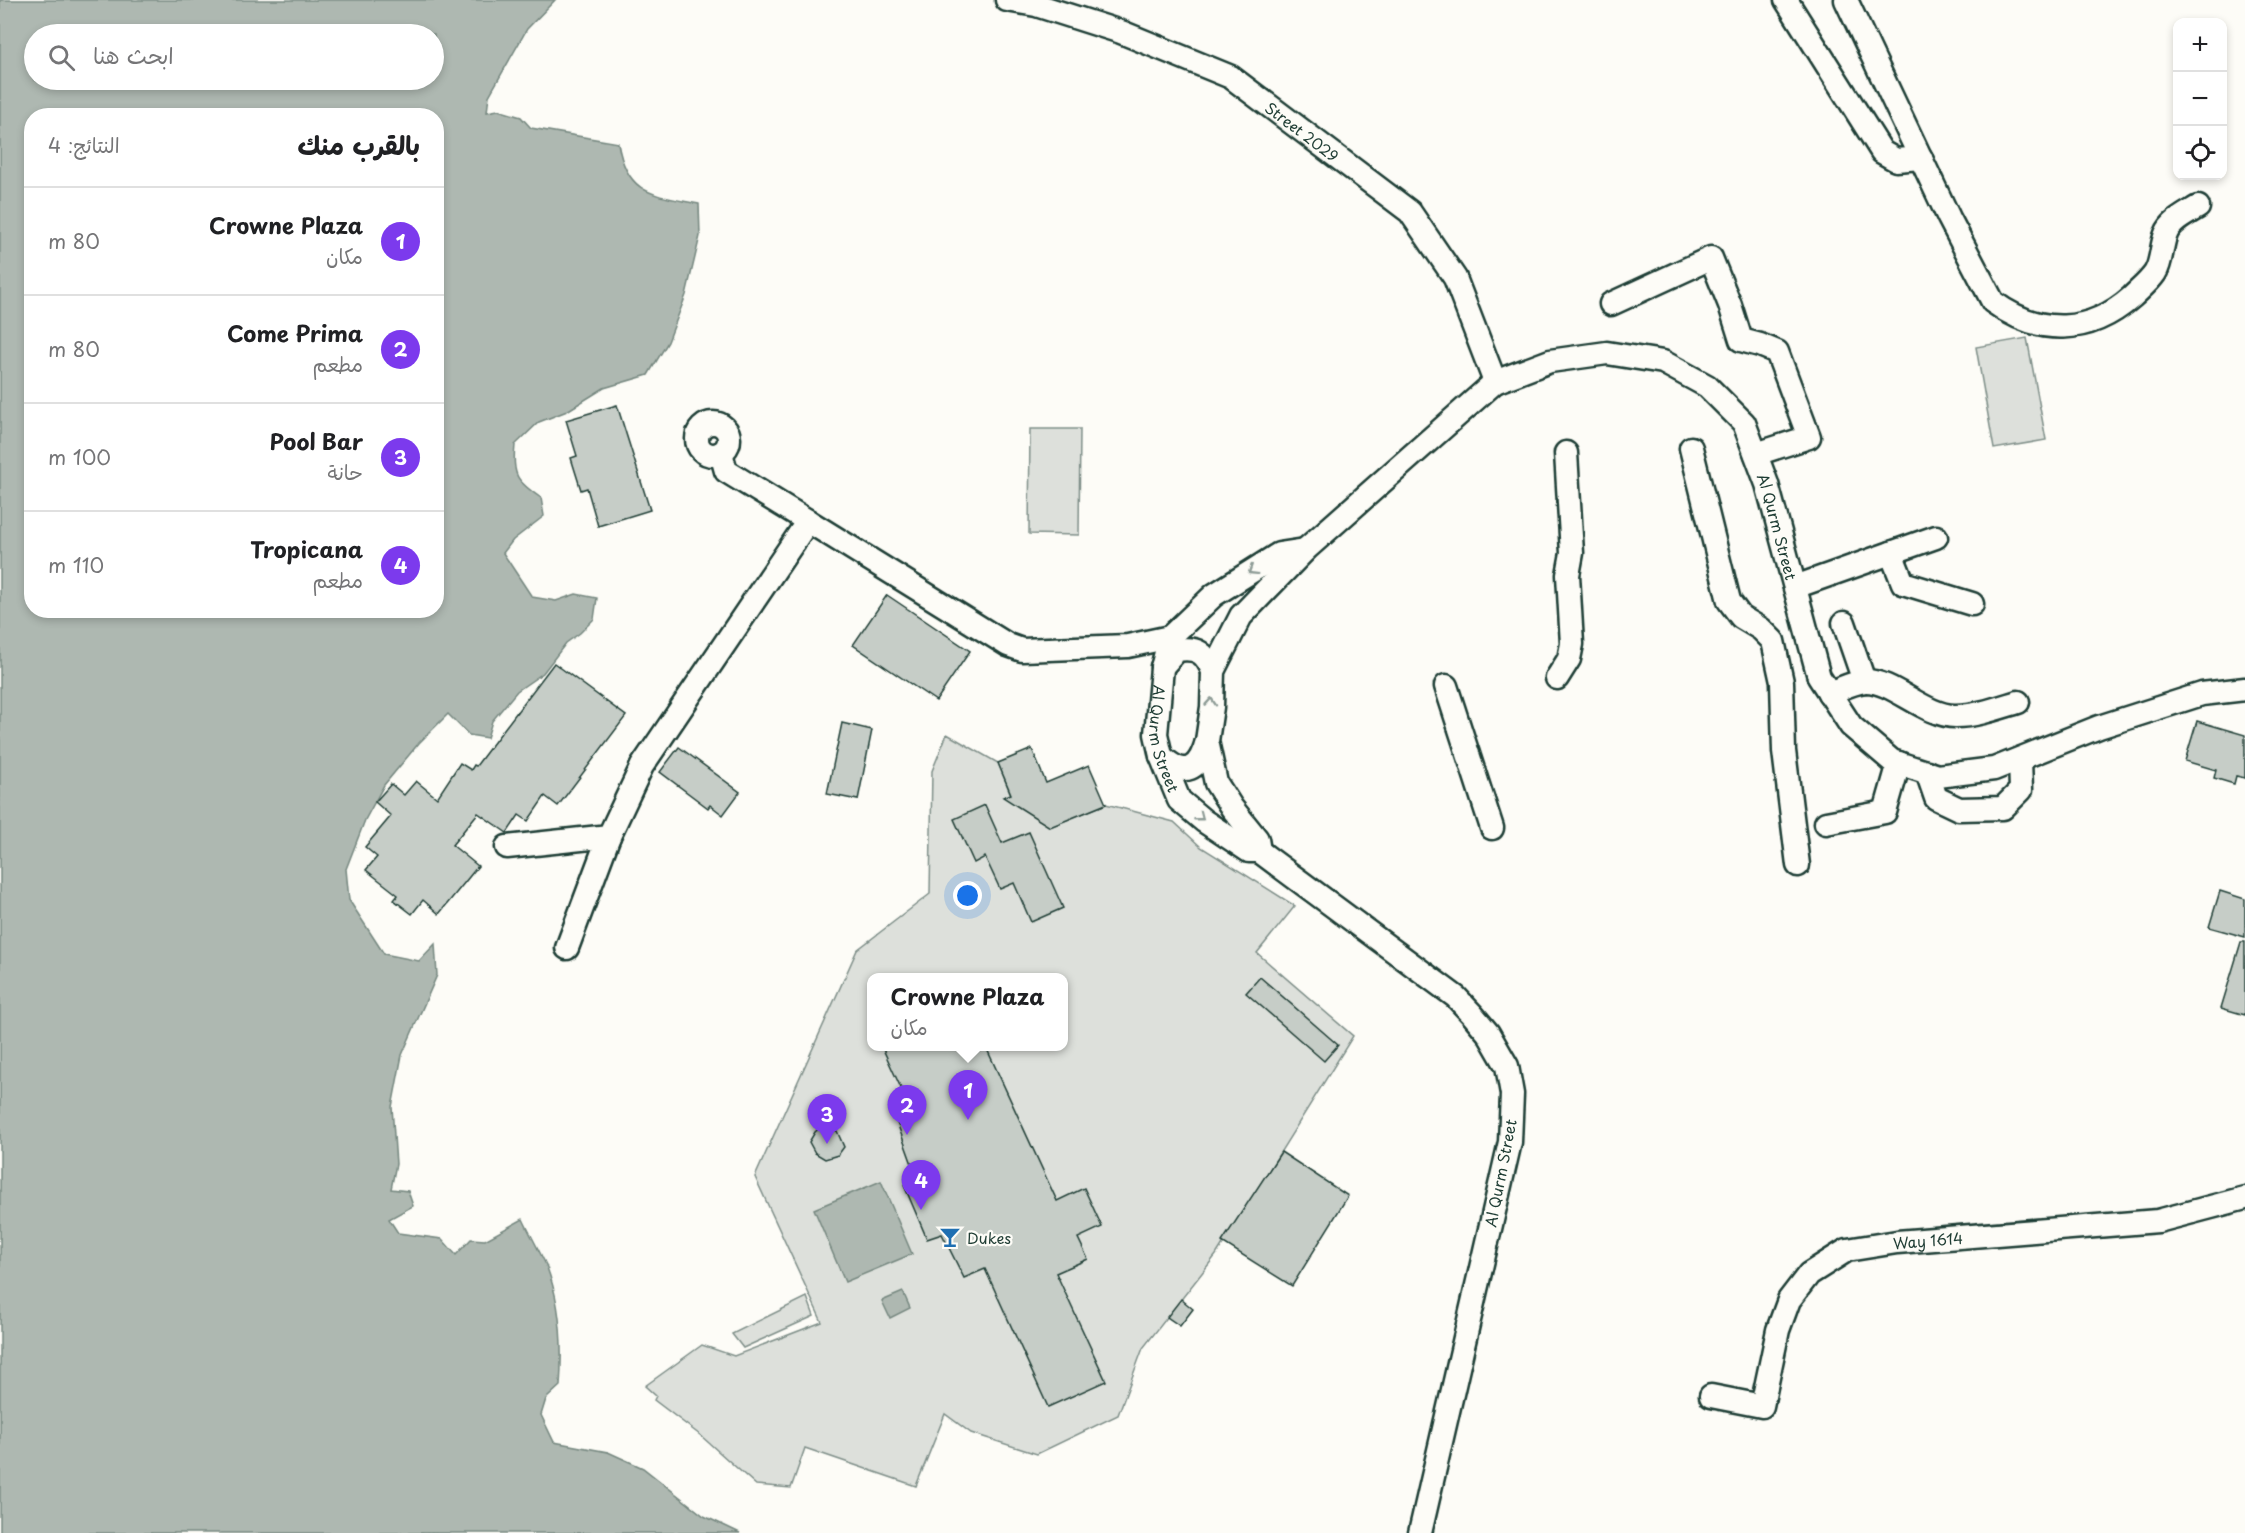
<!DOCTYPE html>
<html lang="ar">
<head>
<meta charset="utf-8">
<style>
  body { margin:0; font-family:"Playpen Sans","Playpen Sans Arabic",sans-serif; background:#f6f6f6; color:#202124; direction:rtl }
  .controls { position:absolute; right:18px; top:18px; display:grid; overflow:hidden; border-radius:12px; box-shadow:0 3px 9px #0003 }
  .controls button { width:54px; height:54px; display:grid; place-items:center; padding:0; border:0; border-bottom:2px solid #e0e0e0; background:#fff; color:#202124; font:30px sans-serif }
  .you { position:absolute; left:968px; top:896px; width:21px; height:21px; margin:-15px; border:4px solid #fff; border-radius:50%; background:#1a73e8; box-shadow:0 0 0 9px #1a73e833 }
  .badge { display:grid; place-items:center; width:39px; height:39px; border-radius:50%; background:#7c3aed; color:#fff; font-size:20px; font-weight:700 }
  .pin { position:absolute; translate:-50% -50px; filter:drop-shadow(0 2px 3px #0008) }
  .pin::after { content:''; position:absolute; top:32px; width:21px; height:18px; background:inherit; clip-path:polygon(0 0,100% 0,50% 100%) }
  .popup { position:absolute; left:867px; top:973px; width:201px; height:78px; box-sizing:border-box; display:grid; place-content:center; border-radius:12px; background:#fff; filter:drop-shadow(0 2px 4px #0005); font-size:20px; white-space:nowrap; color:#757577 }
  .popup b { font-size:22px; color:#202124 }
  .popup::after { content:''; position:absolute; left:50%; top:100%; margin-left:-12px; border:12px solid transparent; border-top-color:#fff }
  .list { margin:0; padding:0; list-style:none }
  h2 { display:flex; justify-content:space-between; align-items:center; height:78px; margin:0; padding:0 24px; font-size:26px }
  h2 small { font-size:20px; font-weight:400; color:#757577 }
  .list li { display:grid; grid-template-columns:39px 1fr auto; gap:18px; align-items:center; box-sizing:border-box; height:108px; padding:0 24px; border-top:2px solid #e0e0e0 }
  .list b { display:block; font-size:22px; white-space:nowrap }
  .list p { margin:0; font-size:20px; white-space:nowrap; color:#757577 }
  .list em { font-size:20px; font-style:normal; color:#757577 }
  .icon { flex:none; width:33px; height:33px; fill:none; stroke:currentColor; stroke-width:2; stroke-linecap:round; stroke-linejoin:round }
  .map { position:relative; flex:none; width:2245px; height:1533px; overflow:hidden; direction:ltr }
  .search { position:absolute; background:#fff; box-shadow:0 3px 9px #0003; left:24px; top:24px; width:420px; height:66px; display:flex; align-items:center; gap:15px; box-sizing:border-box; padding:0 21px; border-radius:33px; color:#757577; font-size:22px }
  .panel { position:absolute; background:#fff; box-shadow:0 3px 9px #0003; left:24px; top:108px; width:420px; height:510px; border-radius:24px; direction:rtl }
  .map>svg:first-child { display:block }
  .green { fill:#dde0db; stroke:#7e8e88; stroke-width:1.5; fill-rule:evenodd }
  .water { fill:#aeb8b1; stroke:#75877f; stroke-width:1.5; fill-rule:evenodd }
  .building { fill:#c6cdc7; stroke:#1f3d34; stroke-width:1.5 }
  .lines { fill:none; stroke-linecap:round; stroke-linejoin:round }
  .minor-casing { stroke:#1f3d34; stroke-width:27 }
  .minor { stroke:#fdfcf7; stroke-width:22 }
  .oneway { stroke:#8e9c96 }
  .labels { text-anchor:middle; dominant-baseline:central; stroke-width:4.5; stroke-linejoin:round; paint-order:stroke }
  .street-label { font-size:15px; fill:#1f3d34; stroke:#fdfcf7 }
  .poi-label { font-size:15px; fill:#1f3d34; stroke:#fdfcf7; text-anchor:start }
</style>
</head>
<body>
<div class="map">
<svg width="2245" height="1533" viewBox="0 0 2245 1533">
  <rect width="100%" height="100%" fill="#fdfcf7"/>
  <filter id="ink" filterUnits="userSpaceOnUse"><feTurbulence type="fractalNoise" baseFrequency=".0167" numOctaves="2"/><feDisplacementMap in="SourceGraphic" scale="12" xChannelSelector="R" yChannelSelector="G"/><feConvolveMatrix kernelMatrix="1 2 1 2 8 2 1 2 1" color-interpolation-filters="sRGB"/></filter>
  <g filter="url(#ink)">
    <g class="green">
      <polygon points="2027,338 2046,440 1994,449 1976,347"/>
      <polygon points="1030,429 1080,429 1079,535 1029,534"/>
      <path d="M947 734 998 763 1015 805 1050 827 1106 804 1174 822 1201 847 1295 906 1257 953 1353 1036 1216 1255 1143 1348 1118 1415 1037 1454 971 1433 945 1414 916 1486 805 1448 791 1488 756 1485 700 1435 654 1400 656 1396 645 1386 702 1345 734 1356 822 1322 755 1177 857 950 930 894 932 771ZM872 978H1064V1046H872Z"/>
      <polygon points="807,1297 814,1316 743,1348 732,1334"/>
    </g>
    <g class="water">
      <path d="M0 0H555L527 29 489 96 487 112 498 110 521 117 531 128 618 143C627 196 654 195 699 204L700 236 686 295 668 342 648 375 604 388 567 411 539 422 515 445C512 475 516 481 541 498L544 516 513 540 503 553 532 597 556 601 576 594 597 598 594 619 580 633 566 643 543 673 517 691 492 721 487 738 469 735 448 714 419 743 384 785 365 820 346 869 349 900 384 954 419 961 435 944 437 975 402 1055 392 1107 396 1164 391 1189 408 1191 413 1206 389 1219 398 1233 442 1239 456 1255 471 1239 485 1240 523 1219C530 1234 539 1250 546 1265 561 1303 563 1346 560 1386L546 1399 541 1415 554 1442 608 1452 643 1468 704 1516 740 1533H0ZM34 34H434V80H34ZM32 116H436V610H32Z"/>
      <polygon points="881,1181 912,1254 845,1282 814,1209"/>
      <polygon points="903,1292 910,1308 890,1318 882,1301"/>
    </g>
    <g class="building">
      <polygon points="617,405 650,510 598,526 587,488 581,490 571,458 577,456 566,420"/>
      <polygon points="887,595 970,651 936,701 853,645"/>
      <polygon points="554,663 626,716 558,806 545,796 528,821 519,815 507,833 478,813 452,845 478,866 439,914 423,900 412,914 394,900 398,895 366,870 377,857 365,847 391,816 375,802 391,784 404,795 416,781 437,798 460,763 471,770 474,765 476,766"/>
      <polygon points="2197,721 2245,735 2245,778 2236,776 2234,784 2214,778 2216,770 2185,761"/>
      <polygon points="842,723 872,730 858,800 827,794"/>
      <polygon points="679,747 740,792 723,815 710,805 708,808 660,772"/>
      <polygon points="1032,749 1046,783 1089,765 1106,804 1050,827 1003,797 1011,794 998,763"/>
      <polygon points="985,805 1002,843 1029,832 1063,908 1031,922 1014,883 1000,889 985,857 974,863 954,819"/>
      <polygon points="2220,891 2245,899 2245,937 2209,927"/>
      <polygon points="2241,942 2245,942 2245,1015 2221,1008"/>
      <polygon points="1260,977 1338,1045 1324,1061 1246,993"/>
      <polygon points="882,1047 986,1047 1057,1201 1084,1188 1102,1227 1078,1238 1088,1259 1056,1273 1106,1381 1048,1407 985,1269 964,1278 942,1234 927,1239 904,1185 917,1178 895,1117 912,1112"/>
      <polygon points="823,1125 837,1131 844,1147 838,1155 825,1159 815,1153 809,1142 815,1132"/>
      <polygon points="1281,1152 1348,1196 1292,1286 1222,1242"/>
      <polygon points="1181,1299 1193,1309 1180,1326 1167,1317"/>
    </g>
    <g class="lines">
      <defs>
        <g id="minor">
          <path id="s1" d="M1007 0 1036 5 1121 32 1231 77 1410 212 1455 278 1495 382"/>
          <polyline points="1786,0 1882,152 1896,160 1921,158"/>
          <path d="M1846 0 1949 218 1993 302C2039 336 2089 335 2132 297 2139 290 2149 282 2155 273 2162 262 2161 246 2166 234 2171 221 2187 214 2198 207"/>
          <polyline points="1611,304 1711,258 1730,305 1741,340 1760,345 1777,352 1809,437 1756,454"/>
          <circle cx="713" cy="439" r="16"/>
          <polyline points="1691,448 1729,601 1741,617 1761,629 1773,641 1782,682 1784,751 1798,865"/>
          <polyline points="721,453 726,471 808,521"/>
          <path id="s2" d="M1305 550 1279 554 1214 595 1170 637 1162 668 1156 734 1161 756 1179 800 1204 821 1249 851H1259L1456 997 1472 1014 1488 1033 1507 1066 1512 1094 1510 1142 1420 1533"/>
          <polyline points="1891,553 1903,583 1972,604"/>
          <polyline points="1795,587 1936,537"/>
          <polyline points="1844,623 1864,681"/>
          <path d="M1162 667 1177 650C1198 647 1205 653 1213 671"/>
          <polyline points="1557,678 1569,659 1572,644 1568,575 1572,553 1566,453"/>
          <polyline points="1446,686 1492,828"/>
          <path d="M1829 693C1840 689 1854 682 1865 681 1892 680 1925 716 1955 716 1976 716 1998 708 2018 702"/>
          <path d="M1161 756C1185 779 1199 770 1207 741"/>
          <polyline points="1927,772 1936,798 1959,809 2003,808 2021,790 2020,759"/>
          <polyline points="1826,823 1885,812 1899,763"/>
          <polyline points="507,847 609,836 642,766 808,521 1008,645 1022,650 1128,646 1170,637"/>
          <path id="s3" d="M1259 851 1257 839 1232 808 1216 783 1207 741 1212 707 1213 671 1241 616 1305 550 1495 382 1550 361 1607 353 1663 362 1707 386 1744 423 1767 484 1819 677 1851 726 1892 761 1938 776 1994 769 2099 727 2202 694 2245 689"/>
          <polyline points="567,948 609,836"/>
          <path id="s4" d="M1711 1396 1762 1406 1778 1330 1789 1300 1809 1274 1847 1250 1897 1242 2158 1221 2245 1198"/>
        </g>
      </defs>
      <use href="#minor" class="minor-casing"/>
      <use href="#minor" class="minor"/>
    </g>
    <defs><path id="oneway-chevron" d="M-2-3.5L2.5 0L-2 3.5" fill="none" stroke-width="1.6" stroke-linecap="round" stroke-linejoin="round" transform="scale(1.5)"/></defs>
    <g class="oneway">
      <use href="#oneway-chevron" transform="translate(1252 571) rotate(148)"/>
      <use href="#oneway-chevron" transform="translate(1211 702) rotate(-86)"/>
      <use href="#oneway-chevron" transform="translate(1200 817) rotate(38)"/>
    </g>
  </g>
  <defs>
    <symbol id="bar-bare" viewBox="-9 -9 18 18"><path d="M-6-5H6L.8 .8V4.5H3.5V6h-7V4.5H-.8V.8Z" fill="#1f6fb2" stroke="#fdfcf7" stroke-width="2.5" paint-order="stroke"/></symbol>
  </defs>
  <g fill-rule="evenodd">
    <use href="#bar-bare" x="935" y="1222" width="30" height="30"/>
  </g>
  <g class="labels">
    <g class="street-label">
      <text stroke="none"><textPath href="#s1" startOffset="327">Street 2029</textPath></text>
      <text stroke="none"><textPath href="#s3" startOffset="987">Al Qurm Street</textPath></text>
      <text stroke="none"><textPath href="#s2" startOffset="268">Al Qurm Street</textPath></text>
      <text transform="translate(1500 1173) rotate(-79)">Al Qurm Street</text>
      <text stroke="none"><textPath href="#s4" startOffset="321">Way 1614</textPath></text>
    </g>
    <g class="poi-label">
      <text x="967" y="1237">Dukes</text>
    </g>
  </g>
</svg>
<div class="controls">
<button>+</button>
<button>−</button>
<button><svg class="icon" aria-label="locate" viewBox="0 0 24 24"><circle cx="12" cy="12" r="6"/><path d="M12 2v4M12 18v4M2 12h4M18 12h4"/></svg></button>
</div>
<div class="you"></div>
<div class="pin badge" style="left:968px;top:1120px">1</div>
<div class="popup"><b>Crowne Plaza</b>مكان</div>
<div class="pin badge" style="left:907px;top:1135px">2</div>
<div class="pin badge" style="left:827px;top:1144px">3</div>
<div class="pin badge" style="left:921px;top:1210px">4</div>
<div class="search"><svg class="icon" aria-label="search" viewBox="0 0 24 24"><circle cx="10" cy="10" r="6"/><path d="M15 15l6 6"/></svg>ابحث هنا</div>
<section class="panel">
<h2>بالقرب منك<small>النتائج: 4</small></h2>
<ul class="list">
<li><span class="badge">1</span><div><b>Crowne Plaza</b><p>مكان</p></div><em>80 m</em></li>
<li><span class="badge">2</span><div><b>Come Prima</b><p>مطعم</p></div><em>80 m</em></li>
<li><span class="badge">3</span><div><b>Pool Bar</b><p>حانة</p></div><em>100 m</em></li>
<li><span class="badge">4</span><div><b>Tropicana</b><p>مطعم</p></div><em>110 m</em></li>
</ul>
</section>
</div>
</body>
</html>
